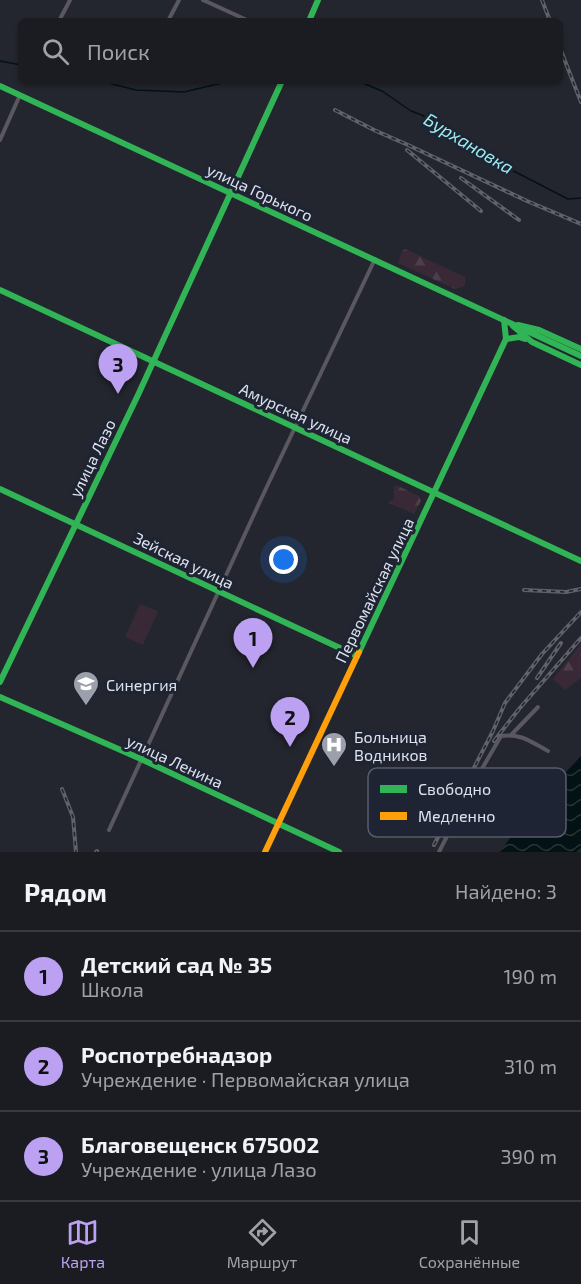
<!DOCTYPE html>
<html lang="ru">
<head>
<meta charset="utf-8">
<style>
  body { margin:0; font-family:"Exo 2",sans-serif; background:#23252a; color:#f1f3f6 }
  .you { position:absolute; left:284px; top:560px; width:21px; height:21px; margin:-15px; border:4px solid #fff; border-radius:50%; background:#1a73e8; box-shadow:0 0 0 9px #1a73e833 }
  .badge { display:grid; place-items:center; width:39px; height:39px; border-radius:50%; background:#bca0f2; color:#111; font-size:20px; font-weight:700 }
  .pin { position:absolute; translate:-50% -50px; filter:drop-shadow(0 2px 3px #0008) }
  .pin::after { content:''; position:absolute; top:32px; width:21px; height:18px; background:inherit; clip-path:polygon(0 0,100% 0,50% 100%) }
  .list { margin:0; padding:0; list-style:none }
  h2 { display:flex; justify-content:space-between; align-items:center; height:78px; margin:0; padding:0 24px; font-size:26px }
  h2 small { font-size:20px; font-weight:400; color:#9fa1a5 }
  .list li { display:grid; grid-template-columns:39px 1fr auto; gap:18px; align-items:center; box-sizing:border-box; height:90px; padding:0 24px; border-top:2px solid #383a40 }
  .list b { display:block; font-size:22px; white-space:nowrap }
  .list p { margin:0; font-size:20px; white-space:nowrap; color:#9fa1a5 }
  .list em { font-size:20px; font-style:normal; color:#9fa1a5 }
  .icon { flex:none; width:33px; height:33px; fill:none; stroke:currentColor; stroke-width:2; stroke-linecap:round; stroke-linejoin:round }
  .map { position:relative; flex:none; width:581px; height:852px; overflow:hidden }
  .search { position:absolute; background:#1a1c22; box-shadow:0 2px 4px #0004; left:18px; right:18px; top:18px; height:66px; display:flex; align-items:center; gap:15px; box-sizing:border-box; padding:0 21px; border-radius:9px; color:#9fa1a5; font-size:22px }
  .sheet { height:348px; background:#1a1c22 }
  nav { display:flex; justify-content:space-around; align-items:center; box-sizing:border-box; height:84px; border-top:2px solid #383a40; background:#1a1c22; font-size:16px; color:#9fa1a5 }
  nav a { display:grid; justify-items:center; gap:3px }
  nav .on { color:#bca0f2 }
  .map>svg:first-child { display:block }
  .forest { fill:url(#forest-firs) }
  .garden { fill:#392936 }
  .water { fill:url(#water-waves) }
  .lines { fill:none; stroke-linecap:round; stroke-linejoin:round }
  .stream { stroke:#031214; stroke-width:1.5 }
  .street { stroke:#5a5761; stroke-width:4 }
  .fast { stroke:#30b455; stroke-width:6 }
  .slow { stroke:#ff9f0a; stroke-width:6 }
  .rail-casing { stroke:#61616a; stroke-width:4 }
  .rail { stroke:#1e2433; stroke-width:1.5; stroke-dasharray:4.5; stroke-linecap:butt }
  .labels { text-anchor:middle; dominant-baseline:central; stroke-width:6; stroke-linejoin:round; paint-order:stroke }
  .street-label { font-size:16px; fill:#dde2ec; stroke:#1e2433 }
  .poi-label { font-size:16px; fill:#dde2ec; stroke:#1e2433; text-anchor:start }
  .water-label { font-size:18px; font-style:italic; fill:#9cecec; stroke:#1e2433 }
  .key { fill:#1e2433; stroke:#575d6a; stroke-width:1.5 }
  .key-label { font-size:16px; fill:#dde2ec }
</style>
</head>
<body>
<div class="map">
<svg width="581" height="852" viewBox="0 0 581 852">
  <defs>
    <pattern id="forest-firs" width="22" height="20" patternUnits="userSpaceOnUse" patternTransform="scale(1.5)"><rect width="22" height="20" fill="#392936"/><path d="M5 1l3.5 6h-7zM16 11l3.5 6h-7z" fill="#4c3e4a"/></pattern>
    <pattern id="water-waves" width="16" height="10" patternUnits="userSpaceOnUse" patternTransform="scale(1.5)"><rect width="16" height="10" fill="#031214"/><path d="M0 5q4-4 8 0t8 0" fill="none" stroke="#273436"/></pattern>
  </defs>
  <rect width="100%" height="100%" fill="#23262e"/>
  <g class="forest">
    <polygon points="405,249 465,277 465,286 455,289 398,263 402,251"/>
    <polygon points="396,485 419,496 421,501 414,514 389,503 394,498 394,488"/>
    <polygon points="581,644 581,678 565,690 553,679"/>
  </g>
  <polygon class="garden" points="140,604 158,611 143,645 125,637"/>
  <polygon class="water" points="581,756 581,848 576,852 500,852 526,815"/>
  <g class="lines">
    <g class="stream">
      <polyline points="0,61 21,65"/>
      <polyline points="100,81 136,90 184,92 230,81"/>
      <polyline points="358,81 382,91 411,111 422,115 492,160 568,199 581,198"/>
    </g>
    <g class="street">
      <polyline points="203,0 249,21"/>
      <polyline points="59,21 70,0"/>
      <polyline points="168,21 179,0"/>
      <polyline points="137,81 143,81"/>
      <polyline points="0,140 20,95"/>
      <polyline points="512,734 538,707"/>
      <polyline points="109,830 262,497 375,259"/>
      <path d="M439 852 476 779 501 736C521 733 531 742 548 751"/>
    </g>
    <g class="fast">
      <polyline points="309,21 318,0"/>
      <polyline points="0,86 581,356"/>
      <polyline points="0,290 581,561"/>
      <polyline points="518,325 539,330 581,349"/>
      <polyline points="513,326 532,342 581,365"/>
      <polyline points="506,339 519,337 525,339"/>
      <polyline points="0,489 357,656"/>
      <polyline points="359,652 506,339 504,320"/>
      <polyline points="0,682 138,395 282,81"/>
      <polyline points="0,697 141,759 339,852"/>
    </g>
    <polyline class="slow" points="265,852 359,652"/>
    <defs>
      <g id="rail">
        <polyline points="542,0 550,21"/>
        <polyline points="560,48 581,102"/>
        <polyline points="335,110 374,130 408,145 527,201 581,224"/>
        <polyline points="407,150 481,211"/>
        <polyline points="461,178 519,220"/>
        <polyline points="524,590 566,592 581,589"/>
        <polyline points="537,678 561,643"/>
        <polyline points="494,741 519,709 581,638"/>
        <polyline points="62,789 73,817 76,852"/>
        <polyline points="434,845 493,731 505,703 542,654 581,612"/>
        <polyline points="96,852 97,851"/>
      </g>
    </defs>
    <use href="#rail" class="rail-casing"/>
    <use href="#rail" class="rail"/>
  </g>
  <defs>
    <symbol id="university-pin" viewBox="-11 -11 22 30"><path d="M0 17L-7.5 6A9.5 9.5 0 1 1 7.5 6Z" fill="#9ca0aa" stroke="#1e2433"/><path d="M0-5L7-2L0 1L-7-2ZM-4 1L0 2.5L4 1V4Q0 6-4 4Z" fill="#fff"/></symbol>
    <symbol id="hospital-pin" viewBox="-11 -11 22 30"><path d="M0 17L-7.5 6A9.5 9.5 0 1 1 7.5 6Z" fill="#9ca0aa" stroke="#1e2433"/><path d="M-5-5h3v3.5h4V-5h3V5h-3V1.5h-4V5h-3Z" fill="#fff"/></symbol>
  </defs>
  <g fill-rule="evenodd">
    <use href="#university-pin" x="71" y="669" width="30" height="40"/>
    <use href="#hospital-pin" x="319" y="730" width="30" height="40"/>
  </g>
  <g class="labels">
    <g class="street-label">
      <text transform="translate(260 192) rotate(25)">улица Горького</text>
      <text transform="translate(296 413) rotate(25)">Амурская улица</text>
      <text transform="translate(92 458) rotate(-64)">улица Лазо</text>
      <text transform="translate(184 560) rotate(26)">Зейская улица</text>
      <text transform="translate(374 590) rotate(-64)">Первомайская улица</text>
      <text transform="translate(175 761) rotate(25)">улица Ленина</text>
    </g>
    <g class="poi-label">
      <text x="106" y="684">Синергия</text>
      <text x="354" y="736">Больница<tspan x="354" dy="18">Водников</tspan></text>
    </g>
    <g class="water-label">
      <text transform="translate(469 143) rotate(31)">Бурхановка</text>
    </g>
  </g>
  <rect x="368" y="768" width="198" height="69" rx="9" class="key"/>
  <rect x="380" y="785" width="27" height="8" fill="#30b455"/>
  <rect x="380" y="812" width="27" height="8" fill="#ff9f0a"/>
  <g class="key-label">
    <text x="418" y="795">Свободно</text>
    <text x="418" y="822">Медленно</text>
  </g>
</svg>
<div class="you"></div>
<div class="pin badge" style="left:253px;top:668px">1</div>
<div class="pin badge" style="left:290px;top:747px">2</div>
<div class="pin badge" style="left:118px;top:394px">3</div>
<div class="search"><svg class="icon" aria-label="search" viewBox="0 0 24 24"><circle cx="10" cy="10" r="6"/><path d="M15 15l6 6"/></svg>Поиск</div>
</div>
<section class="sheet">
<h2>Рядом<small>Найдено: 3</small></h2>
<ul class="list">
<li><span class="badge">1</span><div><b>Детский сад № 35</b><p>Школа</p></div><em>190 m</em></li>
<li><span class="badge">2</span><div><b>Роспотребнадзор</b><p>Учреждение · Первомайская улица</p></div><em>310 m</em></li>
<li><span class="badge">3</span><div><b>Благовещенск 675002</b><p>Учреждение · улица Лазо</p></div><em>390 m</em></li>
</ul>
</section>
<nav>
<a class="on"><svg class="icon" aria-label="map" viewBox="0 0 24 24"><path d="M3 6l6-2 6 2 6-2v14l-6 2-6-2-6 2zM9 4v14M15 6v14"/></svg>Карта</a>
<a><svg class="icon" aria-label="directions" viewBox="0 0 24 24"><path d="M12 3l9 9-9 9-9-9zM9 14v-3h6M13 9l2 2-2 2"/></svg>Маршрут</a>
<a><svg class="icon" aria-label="saved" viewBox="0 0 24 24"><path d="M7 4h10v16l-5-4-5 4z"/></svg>Сохранённые</a>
</nav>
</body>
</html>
